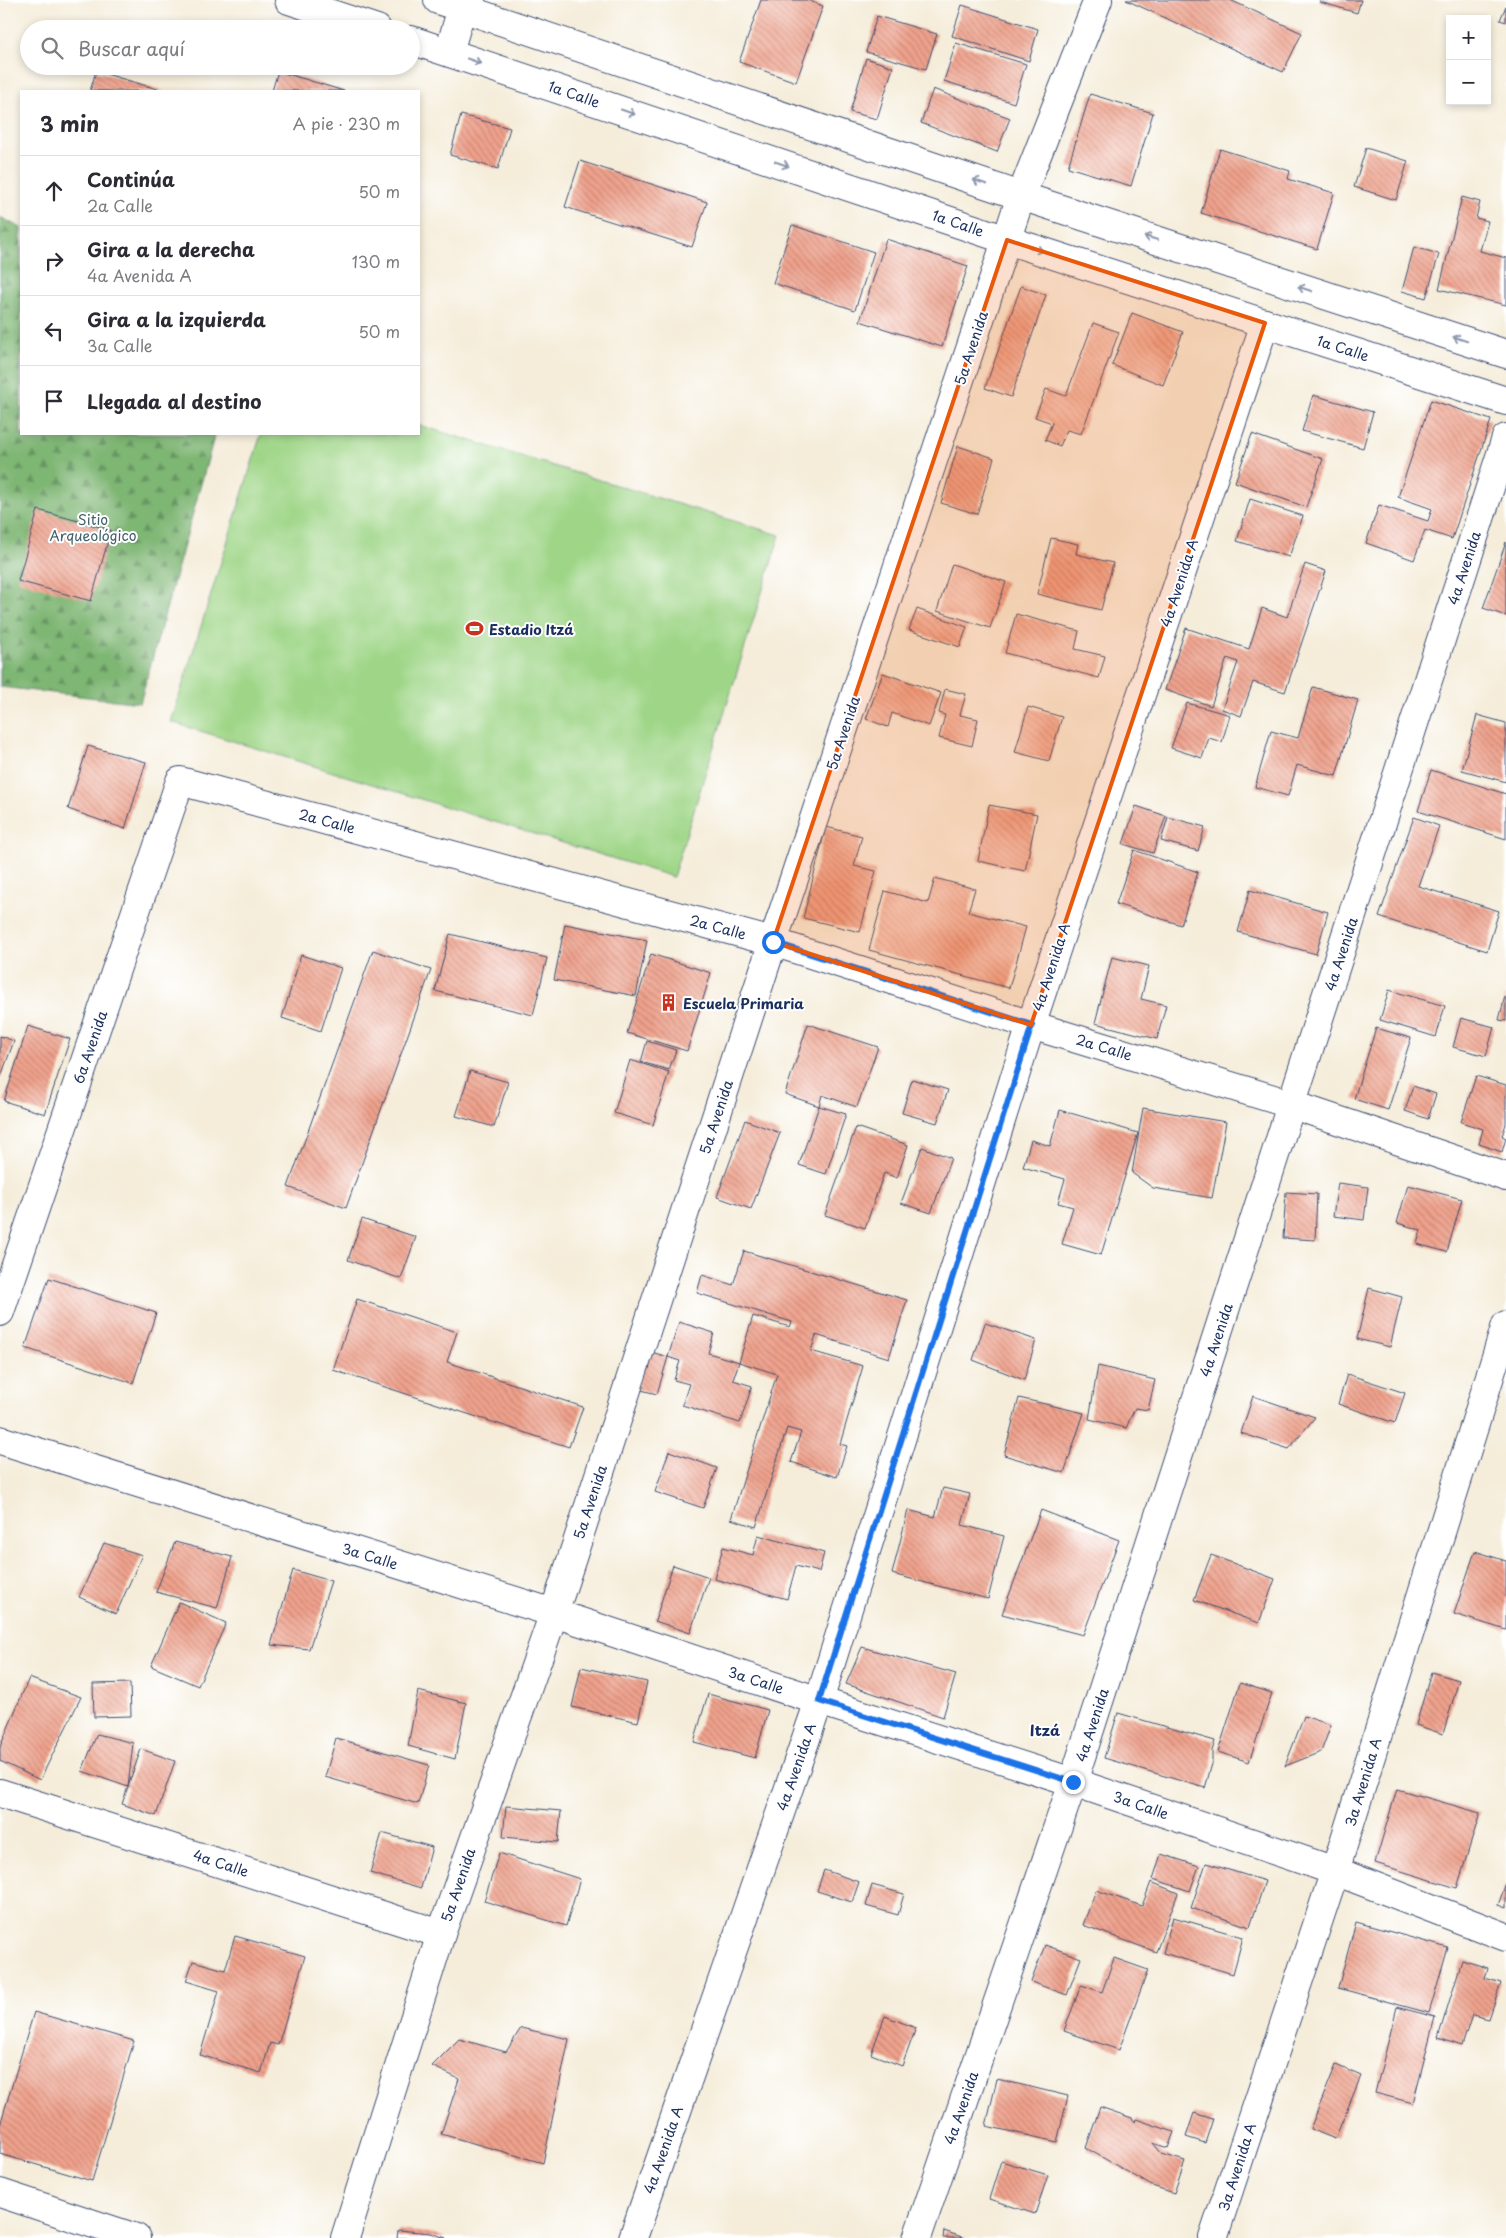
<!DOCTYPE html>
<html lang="es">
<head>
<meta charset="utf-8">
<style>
  body { margin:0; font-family:"Playpen Sans",sans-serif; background:#f2f2f3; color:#2b2b33 }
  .controls { position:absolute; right:15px; top:15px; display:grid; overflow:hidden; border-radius:0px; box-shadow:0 2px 8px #0003 }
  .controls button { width:45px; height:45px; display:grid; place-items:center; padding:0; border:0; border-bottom:1px solid #e1e1e2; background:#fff; color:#2b2b33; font:25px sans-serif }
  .stop { position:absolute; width:15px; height:15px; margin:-11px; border:4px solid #1a73e8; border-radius:50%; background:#fff }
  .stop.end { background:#1a73e8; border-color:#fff; box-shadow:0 1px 5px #0008 }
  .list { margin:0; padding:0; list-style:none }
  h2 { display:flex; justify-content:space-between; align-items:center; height:65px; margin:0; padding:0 20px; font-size:21px }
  h2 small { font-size:16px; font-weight:400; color:#7c7c81 }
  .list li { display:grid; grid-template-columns:32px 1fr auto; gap:15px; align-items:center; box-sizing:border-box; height:70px; padding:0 20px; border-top:1px solid #e1e1e2 }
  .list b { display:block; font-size:19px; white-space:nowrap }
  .list p { margin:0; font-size:16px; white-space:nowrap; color:#7c7c81 }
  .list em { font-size:16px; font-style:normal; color:#7c7c81 }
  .icon { flex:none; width:28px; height:28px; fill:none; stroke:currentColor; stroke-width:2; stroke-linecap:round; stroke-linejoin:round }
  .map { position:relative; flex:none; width:1506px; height:2238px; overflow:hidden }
  .search { position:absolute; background:#fff; box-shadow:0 2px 8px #0003; left:20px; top:20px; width:400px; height:55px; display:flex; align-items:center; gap:12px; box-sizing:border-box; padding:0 18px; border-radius:28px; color:#7c7c81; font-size:19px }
  .panel { position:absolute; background:#fff; box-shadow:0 2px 8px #0003; left:20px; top:90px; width:400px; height:345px; border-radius:0px }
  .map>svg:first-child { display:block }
  .forest { fill:url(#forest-firs); stroke:#4c7268 }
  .pitch { fill:#9ed586; stroke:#5c8272 }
  .building { fill:url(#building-back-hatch) }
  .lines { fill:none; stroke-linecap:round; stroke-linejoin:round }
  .street-casing { stroke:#3c4c71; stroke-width:30 }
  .secondary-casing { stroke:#3c4c71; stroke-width:30 }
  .street { stroke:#fff; stroke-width:28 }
  .secondary { stroke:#fff; stroke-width:28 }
  .oneway { stroke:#8d97ae }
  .route { stroke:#1a73e8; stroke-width:6 }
  .marked { fill:#e8590c; fill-opacity:0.2; stroke:#e8590c; stroke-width:4; stroke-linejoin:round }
  .labels { text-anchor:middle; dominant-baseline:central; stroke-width:4; stroke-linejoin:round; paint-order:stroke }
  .street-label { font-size:14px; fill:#1b2f5e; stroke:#fff }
  .park-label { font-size:14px; fill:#42616a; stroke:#fff }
  .poi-label { font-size:14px; font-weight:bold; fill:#1b2f5e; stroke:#fff; text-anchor:start }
  .neighbourhood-label { font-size:15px; font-weight:bold; fill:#1b2f5e; stroke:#fff }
</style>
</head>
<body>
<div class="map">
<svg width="1506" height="2238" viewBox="0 0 1506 2238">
  <defs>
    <pattern id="forest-firs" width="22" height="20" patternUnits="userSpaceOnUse" patternTransform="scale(1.25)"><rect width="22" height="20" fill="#7eb673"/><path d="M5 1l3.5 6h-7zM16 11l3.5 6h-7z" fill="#669462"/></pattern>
    <pattern id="building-back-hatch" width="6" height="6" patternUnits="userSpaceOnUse" patternTransform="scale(1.25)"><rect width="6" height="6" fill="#f0a28c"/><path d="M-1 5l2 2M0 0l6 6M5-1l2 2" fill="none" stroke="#c28476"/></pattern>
  </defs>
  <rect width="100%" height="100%" fill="#fff"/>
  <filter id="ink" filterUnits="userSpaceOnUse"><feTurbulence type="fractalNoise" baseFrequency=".02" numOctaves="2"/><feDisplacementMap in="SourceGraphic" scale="10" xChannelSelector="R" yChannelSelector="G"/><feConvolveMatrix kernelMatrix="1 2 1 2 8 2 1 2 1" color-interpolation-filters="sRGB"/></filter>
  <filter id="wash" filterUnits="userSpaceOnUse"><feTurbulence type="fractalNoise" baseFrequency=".0096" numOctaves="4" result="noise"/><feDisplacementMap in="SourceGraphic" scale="20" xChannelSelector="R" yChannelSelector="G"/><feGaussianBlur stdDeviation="1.12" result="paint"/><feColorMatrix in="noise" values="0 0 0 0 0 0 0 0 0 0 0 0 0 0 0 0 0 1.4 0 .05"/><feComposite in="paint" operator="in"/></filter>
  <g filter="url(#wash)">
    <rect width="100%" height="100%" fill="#f5edda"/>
    <polygon class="forest" points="0,217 21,228 21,434 215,434 140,703 0,687"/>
    <polygon class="pitch" points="419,425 780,535 673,877 171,722 261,434 419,434"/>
    <g id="blocks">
      <g class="building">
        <polygon points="761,0 807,0 823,6 796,82 739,62"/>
        <polygon points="1126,0 1230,0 1302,33 1283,72"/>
        <polygon points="1320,0 1361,0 1357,13 1320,2"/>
        <polygon points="962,5 1038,29 1029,61 952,36"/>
        <polygon points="1506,6 1506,22 1500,20"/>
        <polygon points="877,16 937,34 926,69 866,52"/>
        <polygon points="956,43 1026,64 1014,103 944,81"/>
        <polygon points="866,58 893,67 877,119 850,112"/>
        <polygon points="96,71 164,91 90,91"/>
        <polygon points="278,71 344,91 272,91"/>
        <polygon points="933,89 1010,118 997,152 921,123"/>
        <polygon points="1090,94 1153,113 1131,186 1068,167"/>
        <polygon points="461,115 510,128 498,169 450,155"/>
        <polygon points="1366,148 1408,161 1396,200 1354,187"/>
        <polygon points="1220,149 1290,171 1288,179 1334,193 1317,249 1201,213"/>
        <polygon points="580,161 707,202 692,247 565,207"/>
        <polygon points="1462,197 1480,202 1476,218 1488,221 1480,251 1506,258 1506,305 1439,289"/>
        <polygon points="792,225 874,252 855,310 773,283"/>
        <polygon points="886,239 968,266 942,347 860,321"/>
        <polygon points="1414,247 1439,254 1426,298 1402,291"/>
        <polygon points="1021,286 1046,295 1011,397 985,388"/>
        <polygon points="1132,313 1183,332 1163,385 1112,365"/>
        <polygon points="1093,323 1119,332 1081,434 1067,430 1060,446 1045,440 1052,423 1035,417 1046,389 1066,396"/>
        <polygon points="1313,395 1373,412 1363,448 1302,431"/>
        <polygon points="1431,400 1491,420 1452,539 1425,530 1414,560 1366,543 1379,505 1428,521 1432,509 1398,497"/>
        <polygon points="1252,434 1323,459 1306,507 1235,482"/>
        <polygon points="958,446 994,458 977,514 941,503"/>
        <polygon points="1250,499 1303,516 1289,557 1237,541"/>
        <polygon points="38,510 111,530 91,601 18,581"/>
        <polygon points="1051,538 1078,544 1076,554 1113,563 1101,610 1037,594"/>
        <polygon points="1506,542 1506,616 1483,608"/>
        <polygon points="952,564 1006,582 990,628 937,611"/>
        <polygon points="1305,564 1326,571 1285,692 1253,682 1241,716 1222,709 1238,662 1227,658 1211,706 1165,690 1186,628 1249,649 1262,608 1287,617"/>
        <polygon points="917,609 967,627 960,647 909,630"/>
        <polygon points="1016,614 1079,631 1075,649 1105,656 1099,678 1005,653"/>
        <polygon points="883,673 941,693 929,726 892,713 888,727 866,719"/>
        <polygon points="1313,687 1358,700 1336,776 1297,765 1288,796 1255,787 1271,731 1298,738"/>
        <polygon points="945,689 966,694 960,715 978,719 972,746 939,738 945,715 939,713"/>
        <polygon points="1187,703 1230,715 1222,742 1209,738 1202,758 1171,748"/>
        <polygon points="1028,707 1062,717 1049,761 1015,752"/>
        <polygon points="1477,715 1506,723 1506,782 1462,770"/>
        <polygon points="88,746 146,762 125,829 68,809"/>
        <polygon points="1431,770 1506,794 1506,839 1418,811"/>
        <polygon points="989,805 1037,814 1025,871 978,861"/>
        <polygon points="1136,806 1166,816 1153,853 1123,844"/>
        <polygon points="1168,817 1205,827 1198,851 1161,841"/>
        <polygon points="1414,817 1439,826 1418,886 1499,911 1487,951 1379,917"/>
        <polygon points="826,827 862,836 854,866 876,871 860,932 803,918"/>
        <polygon points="1134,850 1198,872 1181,925 1116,904"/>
        <polygon points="935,878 975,889 968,912 1026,927 1009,988 869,950 885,891 928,903"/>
        <polygon points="1250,890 1328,912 1316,954 1238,932"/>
        <polygon points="565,924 647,940 636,996 554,980"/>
        <polygon points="450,934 547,958 533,1015 435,991"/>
        <polygon points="373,950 431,970 346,1208 288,1187"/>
        <polygon points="651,954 711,973 687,1051 627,1033"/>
        <polygon points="301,955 341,968 321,1031 282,1018"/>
        <polygon points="1112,957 1149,966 1141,999 1166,1005 1157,1039 1095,1023"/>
        <polygon points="1389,990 1445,1006 1436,1037 1380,1020"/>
        <polygon points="1505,996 1506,997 1506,1021 1499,1020"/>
        <polygon points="1461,1018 1494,1027 1486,1056 1453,1047"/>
        <polygon points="808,1024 878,1047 857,1107 822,1095 819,1106 846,1114 826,1174 799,1165 819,1106 785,1094"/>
        <polygon points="28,1026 70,1039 45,1114 4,1101"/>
        <polygon points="1376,1028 1411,1038 1388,1110 1354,1099"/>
        <polygon points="0,1036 14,1041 0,1079"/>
        <polygon points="647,1041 676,1050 669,1070 641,1062"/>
        <polygon points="630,1060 669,1072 653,1125 614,1113"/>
        <polygon points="470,1071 508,1082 494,1127 456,1116"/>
        <polygon points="1476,1076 1506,1085 1506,1124 1502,1136 1506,1138 1502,1152 1479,1144 1483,1129 1461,1122"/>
        <polygon points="912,1079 948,1090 937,1123 902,1113"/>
        <polygon points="1413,1086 1436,1094 1428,1119 1405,1111"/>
        <polygon points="1143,1108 1226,1122 1212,1198 1153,1188 1132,1173"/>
        <polygon points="1060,1110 1138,1133 1101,1255 1062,1244 1073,1207 1058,1203 1065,1179 1023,1167 1031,1140 1050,1146"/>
        <polygon points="745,1120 780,1133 751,1209 717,1197"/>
        <polygon points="856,1127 908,1145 897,1178 884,1173 865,1228 825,1215"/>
        <polygon points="922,1147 951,1158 931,1213 901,1203"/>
        <polygon points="1338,1183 1368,1187 1364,1220 1333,1216"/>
        <polygon points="1408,1185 1462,1199 1447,1252 1417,1244 1421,1230 1397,1223"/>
        <polygon points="1286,1192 1317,1194 1315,1240 1283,1238"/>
        <polygon points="362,1219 416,1237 401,1279 348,1260"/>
        <polygon points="744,1251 907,1300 889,1358 816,1335 811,1351 863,1366 840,1444 847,1446 837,1477 791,1462 801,1432 787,1428 756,1527 731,1519 777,1374 739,1362 753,1316 790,1327 792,1322 697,1293 702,1275 733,1285"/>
        <polygon points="49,1278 156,1313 133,1383 25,1348"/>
        <polygon points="1369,1288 1402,1297 1390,1347 1357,1339"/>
        <polygon points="357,1299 457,1332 447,1362 583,1407 569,1447 333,1370"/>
        <polygon points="679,1322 714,1333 708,1353 739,1362 733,1380 752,1386 740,1423 682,1405 689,1384 674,1380 680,1361 668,1357"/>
        <polygon points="985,1323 1036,1340 1024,1380 973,1360"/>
        <polygon points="648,1351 668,1357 657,1394 637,1389"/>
        <polygon points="1098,1366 1155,1380 1148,1410 1135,1408 1126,1428 1089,1419"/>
        <polygon points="1347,1374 1405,1393 1395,1423 1338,1404"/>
        <polygon points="1253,1396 1315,1417 1289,1449 1241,1433"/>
        <polygon points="1019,1398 1084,1413 1064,1473 1004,1455"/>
        <polygon points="669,1451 717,1468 703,1508 655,1492"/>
        <polygon points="943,1488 970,1494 962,1525 1004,1536 988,1599 892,1574 908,1510 935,1517"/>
        <polygon points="1041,1510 1119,1540 1083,1635 1002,1614"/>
        <polygon points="758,1535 824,1553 819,1572 796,1566 787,1599 714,1579 723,1547 753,1555"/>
        <polygon points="175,1542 232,1557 217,1608 156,1592"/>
        <polygon points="104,1543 142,1555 116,1614 79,1597"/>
        <polygon points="1475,1551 1506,1561 1506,1630 1454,1614"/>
        <polygon points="1211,1555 1275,1579 1259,1623 1194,1600"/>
        <polygon points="673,1565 709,1577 690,1633 655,1621"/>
        <polygon points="293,1570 331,1581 309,1649 271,1645"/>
        <polygon points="179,1602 226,1623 198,1686 151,1666"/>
        <polygon points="862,1647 956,1674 943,1717 846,1684"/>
        <polygon points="581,1667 647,1682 638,1722 572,1707"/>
        <polygon points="1431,1672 1459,1680 1443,1734 1416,1725"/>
        <polygon points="29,1678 81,1697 40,1780 0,1761 0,1747"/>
        <polygon points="130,1683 131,1716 94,1717 93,1684"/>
        <polygon points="1240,1683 1272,1693 1249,1762 1218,1752"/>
        <polygon points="418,1691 466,1703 455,1759 408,1746"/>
        <polygon points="708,1694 768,1710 755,1758 694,1742"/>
        <polygon points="1118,1713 1215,1741 1212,1751 1212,1764 1205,1788 1104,1758"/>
        <polygon points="1304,1716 1331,1725 1321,1752 1285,1766"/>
        <polygon points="97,1734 133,1743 128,1787 82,1771"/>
        <polygon points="336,1738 429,1765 418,1804 325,1777"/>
        <polygon points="141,1749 175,1761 156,1816 122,1804"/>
        <polygon points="1397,1789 1480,1813 1457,1888 1375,1863"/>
        <polygon points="506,1806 561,1811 558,1842 503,1837"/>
        <polygon points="382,1833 432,1847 421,1888 370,1873"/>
        <polygon points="499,1853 580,1879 566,1926 484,1901"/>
        <polygon points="1161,1854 1199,1866 1190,1891 1153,1879"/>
        <polygon points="1206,1863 1265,1881 1250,1927 1191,1908"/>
        <polygon points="824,1870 859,1882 852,1902 817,1891"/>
        <polygon points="1151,1882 1178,1893 1156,1952 1083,1925 1096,1890 1142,1906"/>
        <polygon points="1506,1883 1506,1908 1498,1905"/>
        <polygon points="872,1885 904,1894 898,1915 866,1906"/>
        <polygon points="1173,1917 1243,1937 1233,1974 1163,1953"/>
        <polygon points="1356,1922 1448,1948 1429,2013 1338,1988"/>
        <polygon points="235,1936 305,1956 278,2045 270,2043 261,2073 200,2055 219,1991 186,1981 193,1961 225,1970"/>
        <polygon points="1045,1945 1081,1958 1067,1995 1031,1982"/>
        <polygon points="1114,1958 1148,1970 1119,2050 1064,2031 1081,1985 1102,1992"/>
        <polygon points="1462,1960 1488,1968 1485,1978 1501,1983 1489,2019 1472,2015 1462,2046 1438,2038"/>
        <polygon points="1397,2007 1435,2017 1413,2103 1375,2093"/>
        <polygon points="34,2012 134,2041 92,2181 0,2154 0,2125"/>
        <polygon points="885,2016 916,2028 902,2066 871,2054"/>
        <polygon points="521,2028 569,2039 543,2163 441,2134 459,2079 432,2066 459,2039 506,2052"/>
        <polygon points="1336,2065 1361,2076 1335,2139 1310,2129"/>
        <polygon points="997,2079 1068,2096 1057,2142 986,2126"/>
        <polygon points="1100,2107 1132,2118 1135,2122 1136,2119 1174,2132 1168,2148 1153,2143 1162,2154 1185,2161 1174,2193 1152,2186 1086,2148"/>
        <polygon points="1194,2113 1213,2119 1205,2143 1186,2137"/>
        <polygon points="1001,2161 1048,2175 1035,2214 989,2199"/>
        <polygon points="398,2230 431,2233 446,2238 397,2238"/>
        <polygon points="944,2231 965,2238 943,2238"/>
      </g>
    </g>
  </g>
  <g filter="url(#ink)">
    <use href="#blocks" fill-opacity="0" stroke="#3c4c71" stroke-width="1"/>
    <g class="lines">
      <defs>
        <g id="street">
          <polyline points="0,1312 180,781 773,942 1031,1025 1293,1105 1506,1177"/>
          <polyline points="0,1440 554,1613 819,1701 1073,1782 1335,1871 1506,1937"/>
          <polyline points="0,1793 441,1934"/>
          <polyline points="0,2193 136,2238"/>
          <polyline points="345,2238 441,1934 554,1613 773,942 1021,196 1098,0"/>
          <polyline points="633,2238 819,1701 1031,1025 1265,323"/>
          <polyline points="917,2238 1073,1782 1506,438"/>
          <polyline points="1213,2238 1335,1871 1506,1325"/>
        </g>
        <g id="secondary">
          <polyline points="289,0 377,29"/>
          <polyline points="438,0 1021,196 1506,354"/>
          <polyline points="411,40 1007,240 1506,401"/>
          <polyline points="449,52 462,8 471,0"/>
        </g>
      </defs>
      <use href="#street" class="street-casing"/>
      <use href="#secondary" class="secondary-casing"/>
      <use href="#street" class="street"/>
      <use href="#secondary" class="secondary"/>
    </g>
    <defs><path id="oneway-shaft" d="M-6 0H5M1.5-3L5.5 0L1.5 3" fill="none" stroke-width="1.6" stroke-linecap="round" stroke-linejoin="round" transform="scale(1.25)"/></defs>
    <g class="oneway">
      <use href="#oneway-shaft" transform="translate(474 61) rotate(19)"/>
      <use href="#oneway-shaft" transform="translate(628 112) rotate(19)"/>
      <use href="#oneway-shaft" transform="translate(782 164) rotate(19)"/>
      <use href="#oneway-shaft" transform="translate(980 182) rotate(-161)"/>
      <use href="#oneway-shaft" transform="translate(1151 238) rotate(-162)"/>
      <use href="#oneway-shaft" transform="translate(1036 249) rotate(18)"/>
      <use href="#oneway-shaft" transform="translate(1305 289) rotate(-162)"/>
      <use href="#oneway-shaft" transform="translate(1460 339) rotate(-162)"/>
    </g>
  </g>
  <g class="lines" filter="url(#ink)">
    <polyline class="route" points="773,942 1032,1025 819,1701 1073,1782"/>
  </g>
  <path class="marked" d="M1007 240 1265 323 1031 1025 773 942Z"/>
  <defs>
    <symbol id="stadium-bare" viewBox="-9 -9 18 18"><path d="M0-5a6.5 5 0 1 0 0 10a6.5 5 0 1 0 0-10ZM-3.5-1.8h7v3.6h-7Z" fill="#c8321e" stroke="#fff" stroke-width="2.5" paint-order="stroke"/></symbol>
    <symbol id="building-bare" viewBox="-9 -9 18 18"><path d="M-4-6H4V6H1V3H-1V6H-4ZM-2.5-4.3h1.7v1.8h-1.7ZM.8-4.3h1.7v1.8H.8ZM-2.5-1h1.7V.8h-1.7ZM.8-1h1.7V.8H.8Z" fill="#c8321e" stroke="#fff" stroke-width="2.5" paint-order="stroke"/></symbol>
  </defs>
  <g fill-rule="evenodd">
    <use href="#stadium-bare" x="462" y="616" width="25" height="25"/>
    <use href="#building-bare" x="656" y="990" width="25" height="25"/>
  </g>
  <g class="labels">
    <g class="street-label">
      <text transform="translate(574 94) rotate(19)">1a Calle</text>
      <text transform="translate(958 223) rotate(19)">1a Calle</text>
      <text transform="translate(971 348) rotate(-72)">5a Avenida</text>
      <text transform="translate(1343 348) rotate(18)">1a Calle</text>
      <text transform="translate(1464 568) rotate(-72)">4a Avenida</text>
      <text transform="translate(1179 583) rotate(-72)">4a Avenida A</text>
      <text transform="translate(843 733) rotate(-72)">5a Avenida</text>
      <text transform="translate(327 821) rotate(15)">2a Calle</text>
      <text transform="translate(718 927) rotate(15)">2a Calle</text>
      <text transform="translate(1341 954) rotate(-72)">4a Avenida</text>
      <text transform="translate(1051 967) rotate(-72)">4a Avenida A</text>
      <text transform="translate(90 1047) rotate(-71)">6a Avenida</text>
      <text transform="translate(1104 1047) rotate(17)">2a Calle</text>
      <text transform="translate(716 1117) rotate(-72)">5a Avenida</text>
      <text transform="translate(1216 1340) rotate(-72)">4a Avenida</text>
      <text transform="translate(590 1502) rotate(-72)">5a Avenida</text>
      <text transform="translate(370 1556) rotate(17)">3a Calle</text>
      <text transform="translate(756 1680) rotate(18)">3a Calle</text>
      <text transform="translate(1092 1725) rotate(-72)">4a Avenida</text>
      <text transform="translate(796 1767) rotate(-71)">4a Avenida A</text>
      <text transform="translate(1363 1782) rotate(-73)">3a Avenida A</text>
      <text transform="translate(1141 1805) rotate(19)">3a Calle</text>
      <text transform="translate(221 1863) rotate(18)">4a Calle</text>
      <text transform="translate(458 1885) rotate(-71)">5a Avenida</text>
      <text transform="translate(961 2108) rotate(-71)">4a Avenida</text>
      <text transform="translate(663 2150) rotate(-71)">4a Avenida A</text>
      <text transform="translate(1237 2167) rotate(-72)">3a Avenida A</text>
    </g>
    <g class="park-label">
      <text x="93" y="519">Sitio<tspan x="93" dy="16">Arqueológico</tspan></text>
    </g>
    <g class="poi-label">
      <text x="489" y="629">Estadio Itzá</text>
      <text x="683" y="1003">Escuela Primaria</text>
    </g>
    <g class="neighbourhood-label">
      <text x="1045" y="1729">Itzá</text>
    </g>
  </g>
</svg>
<div class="controls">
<button>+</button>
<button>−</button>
</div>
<div class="stop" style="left:773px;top:942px"></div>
<div class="stop end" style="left:1073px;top:1782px"></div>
<div class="search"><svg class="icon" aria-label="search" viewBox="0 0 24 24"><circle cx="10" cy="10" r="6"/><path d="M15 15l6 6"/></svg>Buscar aquí</div>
<section class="panel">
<h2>3 min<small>A pie · 230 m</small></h2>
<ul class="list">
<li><svg class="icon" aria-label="ahead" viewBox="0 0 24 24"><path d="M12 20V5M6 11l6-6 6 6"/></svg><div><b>Continúa</b><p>2a Calle</p></div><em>50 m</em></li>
<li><svg class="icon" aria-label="right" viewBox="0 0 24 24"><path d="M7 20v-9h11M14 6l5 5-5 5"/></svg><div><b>Gira a la derecha</b><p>4a Avenida A</p></div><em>130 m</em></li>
<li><svg class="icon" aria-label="left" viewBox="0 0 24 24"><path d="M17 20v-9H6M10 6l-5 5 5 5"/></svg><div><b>Gira a la izquierda</b><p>3a Calle</p></div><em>50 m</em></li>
<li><svg class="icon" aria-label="arrive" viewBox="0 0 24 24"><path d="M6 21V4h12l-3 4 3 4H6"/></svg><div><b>Llegada al destino</b></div></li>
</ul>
</section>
</div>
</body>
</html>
